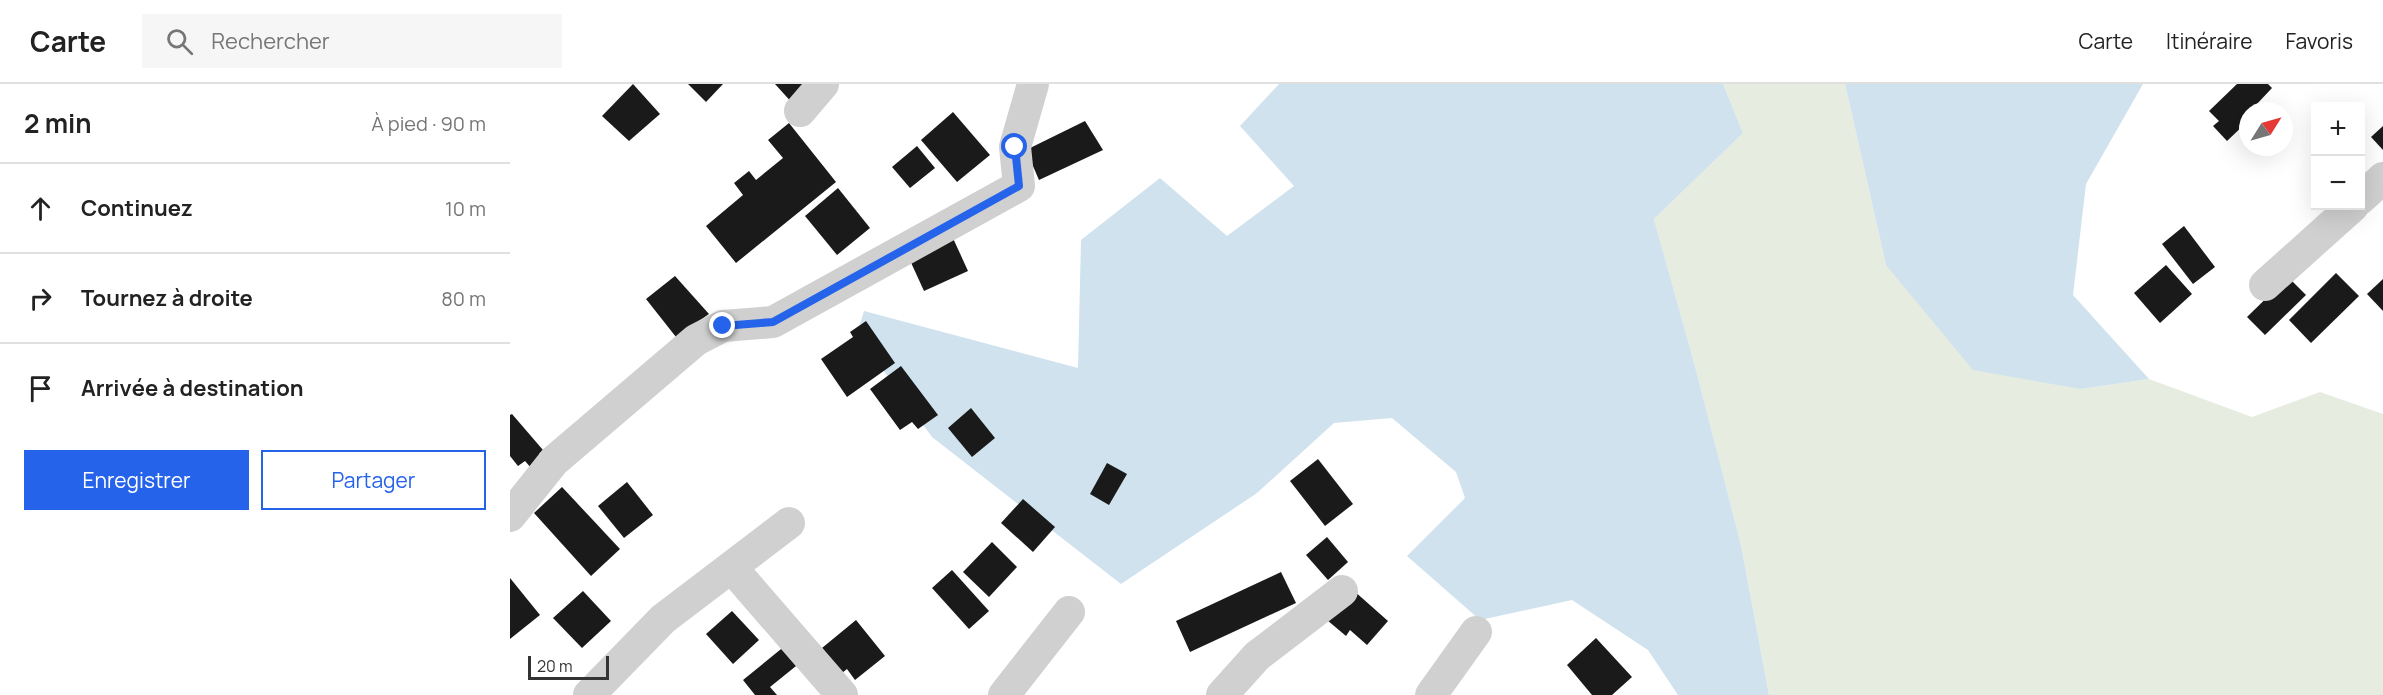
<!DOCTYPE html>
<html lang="fr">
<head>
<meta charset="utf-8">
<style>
  body { margin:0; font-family:Manrope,sans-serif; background:#f6f6f6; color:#222 }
  .controls { position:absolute; right:18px; top:18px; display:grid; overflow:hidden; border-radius:0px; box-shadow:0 6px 24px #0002 }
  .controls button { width:54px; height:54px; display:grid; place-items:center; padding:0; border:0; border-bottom:2px solid #e0e0e0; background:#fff; color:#222; font:30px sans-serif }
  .compass { position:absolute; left:1729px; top:18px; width:54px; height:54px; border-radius:50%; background:#fff; box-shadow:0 6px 24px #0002; rotate:53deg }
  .scale { position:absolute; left:18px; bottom:15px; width:81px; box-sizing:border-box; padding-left:6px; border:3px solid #333; border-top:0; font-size:16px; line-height:21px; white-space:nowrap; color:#333; -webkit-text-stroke:4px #fff; paint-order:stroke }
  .stop { position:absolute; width:18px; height:18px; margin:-14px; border:4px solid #2563eb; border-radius:50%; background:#fff }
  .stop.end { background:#2563eb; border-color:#fff; box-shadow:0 2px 6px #0008 }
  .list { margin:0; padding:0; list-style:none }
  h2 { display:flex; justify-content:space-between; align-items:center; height:78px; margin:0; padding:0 24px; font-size:26px }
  h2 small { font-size:20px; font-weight:400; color:#767676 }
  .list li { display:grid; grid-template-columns:39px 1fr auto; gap:18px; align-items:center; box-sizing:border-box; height:90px; padding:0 24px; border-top:2px solid #e0e0e0 }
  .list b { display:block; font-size:22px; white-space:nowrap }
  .list em { font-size:20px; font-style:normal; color:#767676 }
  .actions { display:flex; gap:12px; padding:18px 24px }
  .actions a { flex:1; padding:14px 0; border:2px solid #2563eb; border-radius:0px; text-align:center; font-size:21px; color:#2563eb }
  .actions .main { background:#2563eb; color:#fff }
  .icon { flex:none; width:33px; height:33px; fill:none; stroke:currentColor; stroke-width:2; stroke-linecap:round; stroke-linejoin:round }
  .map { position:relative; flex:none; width:1873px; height:611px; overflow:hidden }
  header { display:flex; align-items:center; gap:36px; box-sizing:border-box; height:84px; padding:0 30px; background:#fff; border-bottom:2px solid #e0e0e0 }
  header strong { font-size:28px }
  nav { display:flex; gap:33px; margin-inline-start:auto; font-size:21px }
  .search { width:420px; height:54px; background:#f6f6f6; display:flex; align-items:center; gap:15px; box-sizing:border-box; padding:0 21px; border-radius:0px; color:#767676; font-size:22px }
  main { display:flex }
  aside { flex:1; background:#fff }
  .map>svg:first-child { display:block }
  .green { fill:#e6ecdf }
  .water { fill:#cfe2ee }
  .building { fill:#1a1a1a }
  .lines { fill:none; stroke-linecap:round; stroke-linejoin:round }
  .minor { stroke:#d0d0d0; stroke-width:32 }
  .route { stroke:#2563eb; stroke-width:8 }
</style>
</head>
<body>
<header>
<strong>Carte</strong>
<div class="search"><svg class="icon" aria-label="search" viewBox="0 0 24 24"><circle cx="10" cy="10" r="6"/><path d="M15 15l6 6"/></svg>Rechercher</div>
<nav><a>Carte</a><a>Itinéraire</a><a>Favoris</a></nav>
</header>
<main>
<aside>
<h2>2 min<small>À pied · 90 m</small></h2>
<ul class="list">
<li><svg class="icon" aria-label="ahead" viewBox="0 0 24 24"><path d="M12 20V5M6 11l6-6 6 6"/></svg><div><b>Continuez</b></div><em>10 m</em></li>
<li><svg class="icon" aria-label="right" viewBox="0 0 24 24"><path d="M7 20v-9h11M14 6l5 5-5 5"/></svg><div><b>Tournez à droite</b></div><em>80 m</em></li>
<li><svg class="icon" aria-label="arrive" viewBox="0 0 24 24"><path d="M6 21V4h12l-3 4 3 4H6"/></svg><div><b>Arrivée à destination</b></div></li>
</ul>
<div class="actions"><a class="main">Enregistrer</a><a>Partager</a></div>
</aside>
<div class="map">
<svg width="1873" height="611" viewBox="0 0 1873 611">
  <rect width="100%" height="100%" fill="#fff"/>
  <polygon class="green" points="1213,0 1335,0 1376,181 1571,305 1639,295 1742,333 1810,308 1873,330 1873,611 1259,611 1231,461 1186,286 1144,135 1233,49"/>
  <g class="water">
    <polygon points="769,0 1213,0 1233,49 1144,135 1186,286 1231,461 1259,611 1168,611 1138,566 1062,516 970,536 897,472 955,414 946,388 882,334 824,339 747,409 611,500 422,353 347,250 354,227 568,284 571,156 650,94 717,152 784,102 730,42"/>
    <polygon points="1335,0 1633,0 1576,100 1563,211 1639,295 1571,305 1463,286 1376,181"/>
  </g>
  <g class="building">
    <polygon points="123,0 150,30 119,57 92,32"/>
    <polygon points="178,0 213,0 196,18"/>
    <polygon points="265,0 298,0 284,21"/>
    <polygon points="1727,0 1758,0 1762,4 1746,21 1751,26 1738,27 1738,37 1717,57 1703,42 1709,37 1699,27"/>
    <polygon points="443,28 480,71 447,98 411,56"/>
    <polygon points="575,37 593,66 529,96 516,66"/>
    <polygon points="279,39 326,98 226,179 196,142 233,111 224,99 239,87 246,96 273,74 258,56"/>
    <polygon points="1873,42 1873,66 1861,53"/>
    <polygon points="407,62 425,84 400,104 382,83"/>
    <polygon points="328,104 360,144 327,171 295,132"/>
    <polygon points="1674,142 1705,183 1683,200 1652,160"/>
    <polygon points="442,152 458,187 414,207 398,172"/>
    <polygon points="1656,181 1682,210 1650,239 1624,209"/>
    <polygon points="1826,189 1849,212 1801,259 1779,236"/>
    <polygon points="165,192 199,230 166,253 136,215"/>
    <polygon points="1778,193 1796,211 1755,251 1737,233"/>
    <polygon points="1873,195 1873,227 1857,210"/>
    <polygon points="356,237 385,279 337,313 311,275 343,253 340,248"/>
    <polygon points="391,282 428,331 408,345 402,338 390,346 360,305"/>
    <polygon points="461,324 485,354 462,373 438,344"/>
    <polygon points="2,330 33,366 29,370 34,376 22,385 15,377 8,382 0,372 0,331"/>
    <polygon points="808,375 843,420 815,442 780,397"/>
    <polygon points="597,379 617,390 599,421 580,410"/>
    <polygon points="117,398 143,431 114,454 88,422"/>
    <polygon points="52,403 110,465 81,492 24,429"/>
    <polygon points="513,415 545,443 523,468 491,439"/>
    <polygon points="817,453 838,478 818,496 796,471"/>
    <polygon points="482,458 507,483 479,513 453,488"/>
    <polygon points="442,486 479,527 459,545 422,504"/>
    <polygon points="771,488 786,519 680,568 666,537"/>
    <polygon points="0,494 30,531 0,555"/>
    <polygon points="843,506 878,537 857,561 840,546 836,552 817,536"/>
    <polygon points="73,507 101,537 72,564 43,534"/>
    <polygon points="222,527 249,556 223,580 196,550"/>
    <polygon points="346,536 375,572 345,596 337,585 332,589 312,564"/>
    <polygon points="1086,554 1122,593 1102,611 1082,611 1057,581"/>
    <polygon points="276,561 291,578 260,603 267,611 245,611 233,596"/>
  </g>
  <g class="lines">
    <g class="minor">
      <polyline points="290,27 313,0"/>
      <polyline points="1850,115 1873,94"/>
      <polyline points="1755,201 1843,122"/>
      <polyline points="0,432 44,377 186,256 213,242 263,238 509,102 505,63 523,0"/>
      <polyline points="222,484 332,611"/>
      <polyline points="79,611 153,535 279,439"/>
      <polyline points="494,611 559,528"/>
      <polyline points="712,611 747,572 832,507"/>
      <polyline points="921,611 966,548"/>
    </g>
  </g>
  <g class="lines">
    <polyline class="route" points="213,242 263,238 509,102 505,63"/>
  </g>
</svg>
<div class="controls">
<button>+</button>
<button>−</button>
</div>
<svg class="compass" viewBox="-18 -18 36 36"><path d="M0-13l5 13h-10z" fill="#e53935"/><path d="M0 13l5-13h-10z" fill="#767676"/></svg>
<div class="scale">20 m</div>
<div class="stop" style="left:505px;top:63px"></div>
<div class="stop end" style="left:213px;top:242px"></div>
</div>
</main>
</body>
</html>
